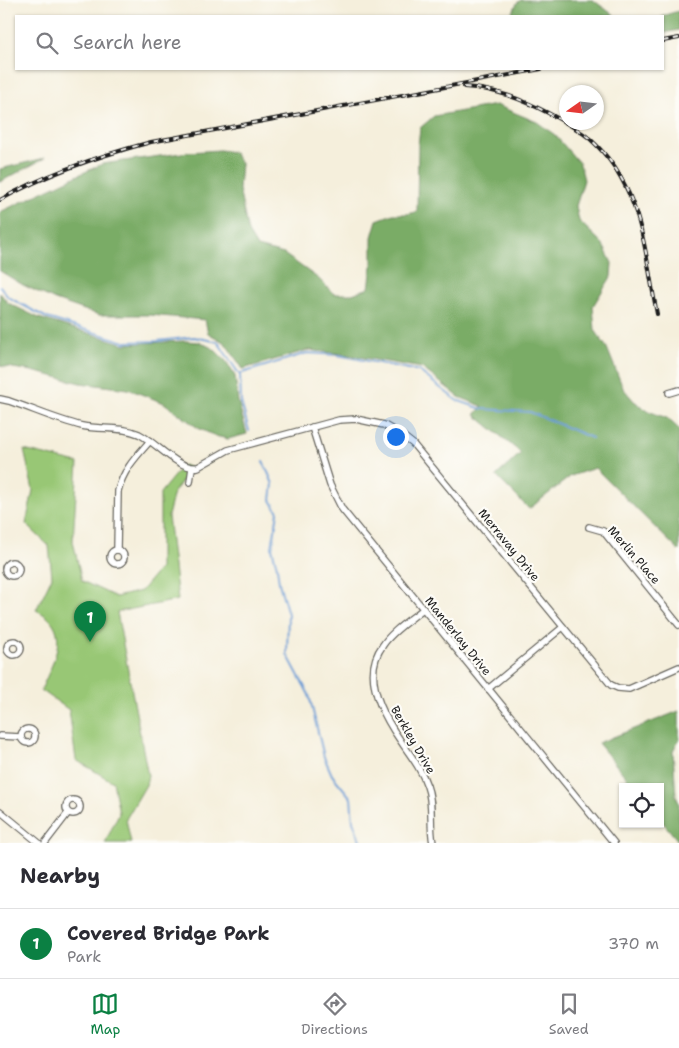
<!DOCTYPE html>
<html lang="en">
<head>
<meta charset="utf-8">
<style>
  body { margin:0; font-family:"Shantell Sans",sans-serif; background:#f2f2f3; color:#2b2b33 }
  .controls { position:absolute; right:15px; bottom:15px; display:grid; overflow:hidden; border-radius:0px; box-shadow:0 1px 4px #0004 }
  .controls button { width:45px; height:45px; display:grid; place-items:center; padding:0; border:0; border-bottom:1px solid #e1e1e2; background:#fff; color:#2b2b33; font:25px sans-serif }
  .compass { position:absolute; left:559px; top:85px; width:45px; height:45px; border-radius:50%; background:#fff; box-shadow:0 1px 4px #0004; rotate:256deg }
  .you { position:absolute; left:395px; top:436px; width:18px; height:18px; margin:-12px; border:4px solid #fff; border-radius:50%; background:#1a73e8; box-shadow:0 0 0 8px #1a73e833 }
  .badge { display:grid; place-items:center; width:32px; height:32px; border-radius:50%; background:#0b8043; color:#fff; font-size:16px; font-weight:700 }
  .pin { position:absolute; translate:-50% -41px; filter:drop-shadow(0 1px 2px #0008) }
  .pin::after { content:''; position:absolute; top:26px; width:18px; height:15px; background:inherit; clip-path:polygon(0 0,100% 0,50% 100%) }
  .list { margin:0; padding:0; list-style:none }
  h2 { display:flex; justify-content:space-between; align-items:center; height:65px; margin:0; padding:0 20px; font-size:21px }
  h2 small { font-size:16px; font-weight:400; color:#7c7c81 }
  .list li { display:grid; grid-template-columns:32px 1fr auto; gap:15px; align-items:center; box-sizing:border-box; height:70px; padding:0 20px; border-top:1px solid #e1e1e2 }
  .list b { display:block; font-size:19px; white-space:nowrap }
  .list p { margin:0; font-size:16px; white-space:nowrap; color:#7c7c81 }
  .list em { font-size:16px; font-style:normal; color:#7c7c81 }
  .icon { flex:none; width:28px; height:28px; fill:none; stroke:currentColor; stroke-width:2; stroke-linecap:round; stroke-linejoin:round }
  .map { position:relative; flex:none; width:679px; height:843px; overflow:hidden }
  .search { position:absolute; background:#fff; box-shadow:0 1px 4px #0004; left:15px; right:15px; top:15px; height:55px; display:flex; align-items:center; gap:12px; box-sizing:border-box; padding:0 18px; border-radius:0px; color:#7c7c81; font-size:19px }
  .sheet { height:135px; background:#fff }
  nav { display:flex; justify-content:space-around; align-items:center; box-sizing:border-box; height:70px; border-top:1px solid #e1e1e2; background:#fff; font-size:14px; color:#7c7c81 }
  nav a { display:grid; justify-items:center; gap:2px }
  nav .on { color:#0b8043 }
  .map>svg:first-child { display:block }
  .green { fill:#98c775; stroke:#5a7248 }
  .forest { fill:#7aac66; stroke:#4b6441 }
  .lines { fill:none; stroke-linecap:round; stroke-linejoin:round }
  .stream { stroke:#6a9cd5; stroke-width:2 }
  .minor-casing { stroke:#68665f; stroke-width:8 }
  .minor { stroke:#fff; stroke-width:5.5 }
  .rail-casing { stroke:#1c1c1c; stroke-width:4 }
  .rail { stroke:#fdfcf7; stroke-width:2; stroke-dasharray:5.5; stroke-linecap:butt }
  .labels { text-anchor:middle; dominant-baseline:central; stroke-width:4.5; stroke-linejoin:round; paint-order:stroke }
  .street-label { font-size:12px; fill:#1c1c1c; stroke:#fdfcf7 }
</style>
</head>
<body>
<div class="map">
<svg width="679" height="843" viewBox="0 0 679 843">
  <rect width="100%" height="100%" fill="#fdfcf7"/>
  <filter id="ink" filterUnits="userSpaceOnUse"><feTurbulence type="fractalNoise" baseFrequency=".02" numOctaves="2"/><feDisplacementMap in="SourceGraphic" scale="10" xChannelSelector="R" yChannelSelector="G"/><feConvolveMatrix kernelMatrix="1 2 1 2 8 2 1 2 1" color-interpolation-filters="sRGB"/></filter>
  <filter id="wash" filterUnits="userSpaceOnUse"><feTurbulence type="fractalNoise" baseFrequency=".0096" numOctaves="4" result="noise"/><feDisplacementMap in="SourceGraphic" scale="20" xChannelSelector="R" yChannelSelector="G"/><feGaussianBlur stdDeviation="1.12" result="paint"/><feColorMatrix in="noise" values="0 0 0 0 0 0 0 0 0 0 0 0 0 0 0 0 0 1.4 0 .05"/><feComposite in="paint" operator="in"/></filter>
  <g filter="url(#wash)">
    <rect width="100%" height="100%" fill="#f5efdc"/>
    <path class="green" d="M24 450 78 463 73 541 82 581 116 597 141 591 160 568V493L183 465 192 468 174 492 168 516 178 600 117 612 148 776 146 785 126 819 131 843H105L119 813 113 782 76 760 69 710 41 690C53 662 74 628 36 610L52 577 49 546 26 524 33 490Z"/>
    <g class="forest">
      <polygon points="521,0 593,0 615,16 511,16 517,3"/>
      <polygon points="679,11 679,30 663,33 663,16 661,16"/>
      <polygon points="496,105 537,122 555,135 580,164 584,180 576,206 579,221 602,243 612,263 611,277 593,306 595,330 607,348 623,388 634,401 648,411 667,418 679,429 679,551 595,468 571,476 529,509 496,476 521,453 475,415 482,406 459,397 422,368 342,354 308,350 243,369 225,343 208,333 205,320 150,315 99,315 55,300 23,285 0,271 0,212 102,164 189,152 220,150 233,152 241,163 239,189 248,232 257,247 284,254 319,279 334,294 352,294 369,288 372,266 372,237 377,220 393,214 407,214 417,212 418,145 420,128 434,116"/>
      <polygon points="45,158 0,182 0,169"/>
      <polygon points="0,293 8,303 39,318 124,344 185,341 200,342 214,349 226,361 235,376 238,401 247,434 228,439 215,436 198,428 164,403 128,389 80,383 32,371 0,366"/>
      <polygon points="679,711 679,739 673,751 676,796 679,803 679,842 660,819 660,787 634,787 598,743"/>
    </g>
    <g class="lines">
      <g class="stream">
        <polyline points="0,286 8,297 47,318 125,342 157,341 194,337 218,342 239,374 307,353 338,355 419,371 456,400 482,409 530,412 592,438"/>
        <polyline points="240,374 241,402 249,431"/>
        <polyline points="263,461 273,484 271,500 278,512 272,548 277,567 279,583 288,614 287,654 309,695 324,757 332,775 351,798 353,821 361,843"/>
      </g>
    </g>
  </g>
  <g filter="url(#ink)">
    <g class="lines">
      <defs>
        <g id="minor">
          <polyline points="669,393 679,390"/>
          <path d="M0 399 9 401C33 409 57 420 82 426 100 430 121 426 139 434 157 443 178 470 198 467L228 450 339 420 356 419 384 425 403 436 413 444 611 685 618 688 629 689 679 667"/>
          <polyline points="312,427 330,485 342,509 614,843"/>
          <polyline points="190,482 192,468"/>
          <polyline points="589,527 603,531 679,625"/>
          <path d="M117 550 118 491C123 470 136 457 150 441"/>
          <circle cx="117" cy="557" r="7"/>
          <circle cx="12" cy="569" r="7"/>
          <path d="M423 609C410 620 392 631 383 645 361 674 382 714 400 740 410 755 421 768 427 786 434 804 429 824 433 843"/>
          <circle cx="14" cy="648" r="7"/>
          <polyline points="488,689 563,627"/>
          <circle cx="28" cy="736" r="7"/>
          <polyline points="0,736 21,737"/>
          <circle cx="73" cy="807" r="7"/>
          <polyline points="0,811 39,843"/>
          <polyline points="45,843 68,813"/>
        </g>
      </defs>
      <use href="#minor" class="minor-casing"/>
      <use href="#minor" class="minor"/>
      <defs>
        <g id="rail">
          <polyline points="663,41 679,38"/>
          <path d="M464 87C496 89 522 99 550 114 563 121 577 128 589 138 642 185 644 249 657 314"/>
          <path d="M0 200C48 173 98 156 151 142L541 69"/>
        </g>
      </defs>
      <use href="#rail" class="rail-casing"/>
      <use href="#rail" class="rail"/>
    </g>
  </g>
  <g class="labels">
    <g class="street-label">
      <text transform="translate(509 545) rotate(51)">Merravay Drive</text>
      <text transform="translate(634 555) rotate(49)">Merlin Place</text>
      <text transform="translate(458 636) rotate(51)">Manderlay Drive</text>
      <text transform="translate(413 740) rotate(60)">Berkley Drive</text>
    </g>
  </g>
</svg>
<div class="controls">
<button><svg class="icon" aria-label="locate" viewBox="0 0 24 24"><circle cx="12" cy="12" r="6"/><path d="M12 2v4M12 18v4M2 12h4M18 12h4"/></svg></button>
</div>
<svg class="compass" viewBox="-18 -18 36 36"><path d="M0-13l5 13h-10z" fill="#e53935"/><path d="M0 13l5-13h-10z" fill="#7c7c81"/></svg>
<div class="you"></div>
<div class="pin badge" style="left:90px;top:642px">1</div>
<div class="search"><svg class="icon" aria-label="search" viewBox="0 0 24 24"><circle cx="10" cy="10" r="6"/><path d="M15 15l6 6"/></svg>Search here</div>
</div>
<section class="sheet">
<h2>Nearby<small></small></h2>
<ul class="list">
<li><span class="badge">1</span><div><b>Covered Bridge Park</b><p>Park</p></div><em>370 m</em></li>
</ul>
</section>
<nav>
<a class="on"><svg class="icon" aria-label="map" viewBox="0 0 24 24"><path d="M3 6l6-2 6 2 6-2v14l-6 2-6-2-6 2zM9 4v14M15 6v14"/></svg>Map</a>
<a><svg class="icon" aria-label="directions" viewBox="0 0 24 24"><path d="M12 3l9 9-9 9-9-9zM9 14v-3h6M13 9l2 2-2 2"/></svg>Directions</a>
<a><svg class="icon" aria-label="saved" viewBox="0 0 24 24"><path d="M7 4h10v16l-5-4-5 4z"/></svg>Saved</a>
</nav>
</body>
</html>
